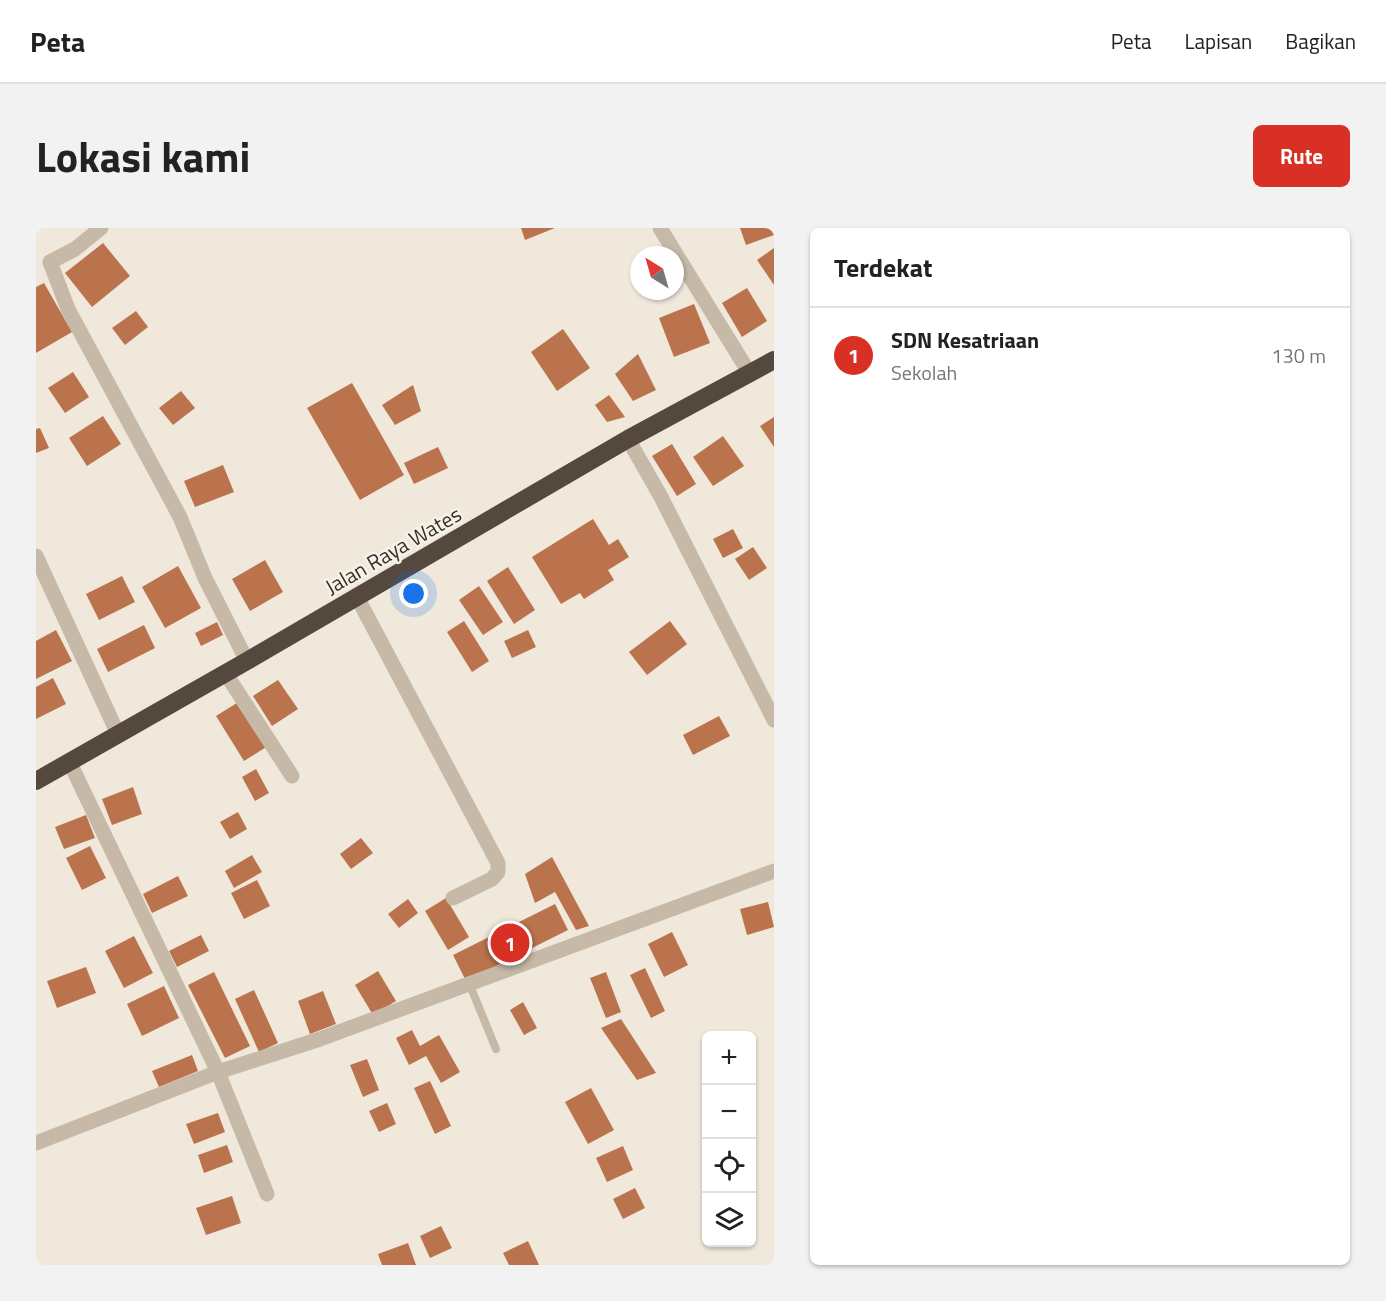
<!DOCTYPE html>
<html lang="id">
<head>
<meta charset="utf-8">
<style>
  body { margin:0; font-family:"Titillium Web",sans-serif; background:#f2f2f2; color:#222 }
  .controls { position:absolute; right:18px; bottom:18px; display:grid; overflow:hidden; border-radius:9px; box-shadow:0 2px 4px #0004 }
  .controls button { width:54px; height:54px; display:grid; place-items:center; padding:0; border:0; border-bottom:2px solid #e0e0e0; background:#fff; color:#222; font:30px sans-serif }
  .compass { position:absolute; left:594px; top:18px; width:54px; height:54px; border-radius:50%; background:#fff; box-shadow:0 2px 4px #0004; rotate:323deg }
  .you { position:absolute; left:378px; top:366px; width:21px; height:21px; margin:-15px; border:4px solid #fff; border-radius:50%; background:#1a73e8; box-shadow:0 0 0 9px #1a73e833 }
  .badge { display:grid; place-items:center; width:39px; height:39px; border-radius:50%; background:#d93025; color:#fff; font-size:20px; font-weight:700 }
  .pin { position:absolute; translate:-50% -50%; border:3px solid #fff; box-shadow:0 2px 6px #0006 }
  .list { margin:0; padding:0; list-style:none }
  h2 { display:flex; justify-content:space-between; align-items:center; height:78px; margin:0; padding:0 24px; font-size:26px }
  h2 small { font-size:20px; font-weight:400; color:#767676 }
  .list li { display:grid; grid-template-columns:39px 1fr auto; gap:18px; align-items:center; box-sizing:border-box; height:96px; padding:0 24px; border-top:2px solid #e0e0e0 }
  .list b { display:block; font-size:22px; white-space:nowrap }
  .list p { margin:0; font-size:20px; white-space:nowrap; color:#767676 }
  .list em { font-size:20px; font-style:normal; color:#767676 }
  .icon { flex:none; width:33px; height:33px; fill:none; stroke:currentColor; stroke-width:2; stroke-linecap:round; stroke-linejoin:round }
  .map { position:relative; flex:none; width:738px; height:1037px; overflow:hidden; border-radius:9px }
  header { display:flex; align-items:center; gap:36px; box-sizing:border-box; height:84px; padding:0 30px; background:#fff; border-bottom:2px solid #e0e0e0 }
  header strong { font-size:28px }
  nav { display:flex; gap:33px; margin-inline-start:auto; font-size:21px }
  .intro { display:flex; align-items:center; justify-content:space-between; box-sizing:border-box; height:144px; padding:0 36px }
  h1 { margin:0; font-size:42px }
  .button { padding:15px 27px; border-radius:9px; background:#d93025; color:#fff; font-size:21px; font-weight:700 }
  main { display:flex; gap:36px; padding:0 36px }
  aside { flex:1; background:#fff; border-radius:9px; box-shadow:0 2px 4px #0004 }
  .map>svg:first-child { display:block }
  .building { fill:#bb734d }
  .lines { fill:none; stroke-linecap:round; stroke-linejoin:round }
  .lane { stroke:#c6b9a8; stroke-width:8 }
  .street { stroke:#c6b9a8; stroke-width:15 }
  .highway { stroke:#54483f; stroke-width:18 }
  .labels { text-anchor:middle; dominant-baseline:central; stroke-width:5; stroke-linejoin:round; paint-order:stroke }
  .street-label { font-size:21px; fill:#342d28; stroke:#f7f2e7 }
</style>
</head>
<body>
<header>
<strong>Peta</strong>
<nav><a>Peta</a><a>Lapisan</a><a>Bagikan</a></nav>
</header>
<div class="intro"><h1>Lokasi kami</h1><a class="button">Rute</a></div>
<main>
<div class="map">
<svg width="738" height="1037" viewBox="0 0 738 1037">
  <rect width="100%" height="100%" fill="#efe8db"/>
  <g class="building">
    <polygon points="485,0 519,0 489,12"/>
    <polygon points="704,0 738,0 738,7 710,17"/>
    <polygon points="67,15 94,48 56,79 29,45"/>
    <polygon points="738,20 738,57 721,32"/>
    <polygon points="8,55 36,104 0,125 0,59"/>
    <polygon points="711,60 731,93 706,109 686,75"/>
    <polygon points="658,76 674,115 638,129 623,90"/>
    <polygon points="100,83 112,99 89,117 76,100"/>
    <polygon points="527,101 554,140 521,163 495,124"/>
    <polygon points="602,126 620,162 597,173 579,146"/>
    <polygon points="37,144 53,169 29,185 12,160"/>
    <polygon points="316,155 368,247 324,272 271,180"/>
    <polygon points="377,157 385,183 359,197 346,177"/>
    <polygon points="145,163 159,180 137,197 123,180"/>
    <polygon points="573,167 589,189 571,194 559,177"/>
    <polygon points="67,188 85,216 51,238 33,210"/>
    <polygon points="738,189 738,219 724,198"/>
    <polygon points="4,200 13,220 0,225 0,201"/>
    <polygon points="687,208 708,238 677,258 657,229"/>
    <polygon points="636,216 660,256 641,268 616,228"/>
    <polygon points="402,219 412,240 378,256 368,235"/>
    <polygon points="187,237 198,264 159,279 148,253"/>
    <polygon points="557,291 573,317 582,311 593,329 572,342 578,352 548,371 544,365 525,376 496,329"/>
    <polygon points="697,301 707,320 687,330 677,311"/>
    <polygon points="717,319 731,340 713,352 699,331"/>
    <polygon points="229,332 247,364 214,383 196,351"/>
    <polygon points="142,338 165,380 129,400 106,359"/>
    <polygon points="472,339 499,382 478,396 451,353"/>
    <polygon points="86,348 99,374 63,392 50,366"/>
    <polygon points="443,358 467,394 447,407 423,372"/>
    <polygon points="428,393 453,433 436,444 411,404"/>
    <polygon points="634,393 651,416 611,447 593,424"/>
    <polygon points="181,394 187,407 165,418 159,405"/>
    <polygon points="108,397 119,420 72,444 61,421"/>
    <polygon points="20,402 36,433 0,451 0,413"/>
    <polygon points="492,402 500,419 476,430 468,413"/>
    <polygon points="17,450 30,476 0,491 0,459"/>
    <polygon points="242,452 262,481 236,498 217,468"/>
    <polygon points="204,473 232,518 208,533 180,488"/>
    <polygon points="683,488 694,508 657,527 647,507"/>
    <polygon points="220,541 233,565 219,573 206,549"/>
    <polygon points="97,559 106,586 76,597 66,571"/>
    <polygon points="202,584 211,601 194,611 184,594"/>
    <polygon points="50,587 59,610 28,621 19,599"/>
    <polygon points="325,610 337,625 315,641 304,626"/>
    <polygon points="54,618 70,650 46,662 30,630"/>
    <polygon points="216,627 226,644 198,660 189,643"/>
    <polygon points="516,629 553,698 540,702 519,664 499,675 489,646"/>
    <polygon points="142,648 152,668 116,685 107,666"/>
    <polygon points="221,652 234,678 208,691 195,665"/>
    <polygon points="410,670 433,709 412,722 389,683"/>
    <polygon points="372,671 382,685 363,700 352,686"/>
    <polygon points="732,674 738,699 711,707 704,681"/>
    <polygon points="519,676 532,702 430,753 417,727"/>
    <polygon points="636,704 652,737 628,749 612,716"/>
    <polygon points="165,707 173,723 141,739 133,723"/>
    <polygon points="98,708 117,745 88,760 69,723"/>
    <polygon points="50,739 60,765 21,780 11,753"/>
    <polygon points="609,740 629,783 615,790 594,747"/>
    <polygon points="342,743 360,773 337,787 319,757"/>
    <polygon points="178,744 214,818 189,830 152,757"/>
    <polygon points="570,744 585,784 570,790 554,750"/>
    <polygon points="128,758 143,790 106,808 91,776"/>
    <polygon points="218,762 242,815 223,824 199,771"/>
    <polygon points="287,763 300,796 274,806 262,773"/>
    <polygon points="487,774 501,800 488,807 474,782"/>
    <polygon points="585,791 620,845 601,852 565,800"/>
    <polygon points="376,802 384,818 403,807 424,844 405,855 390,828 373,837 360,810"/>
    <polygon points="156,827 162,843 123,859 116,843"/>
    <polygon points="331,831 343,862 327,869 314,837"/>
    <polygon points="394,853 415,898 399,906 378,860"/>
    <polygon points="555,860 578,902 552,916 529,874"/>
    <polygon points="351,875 360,896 343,904 333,883"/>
    <polygon points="182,885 189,904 158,916 150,896"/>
    <polygon points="191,917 197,934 168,945 162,927"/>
    <polygon points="587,918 597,942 571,954 560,930"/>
    <polygon points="599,960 609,980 587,991 577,971"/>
    <polygon points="196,968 205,995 170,1007 160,980"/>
    <polygon points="405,998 416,1020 394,1030 384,1008"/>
    <polygon points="492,1013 503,1037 473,1037 467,1025"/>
    <polygon points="372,1015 380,1037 346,1037 342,1026"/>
  </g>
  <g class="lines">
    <polyline class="lane" points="433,755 460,821"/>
    <g class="street">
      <polyline points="65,0 39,21 14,34 32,81 144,289 169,350 211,433"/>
      <polyline points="624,0 714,146"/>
      <polyline points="592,211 625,269 738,492"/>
      <polyline points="0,328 82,506"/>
      <polyline points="321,369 462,635 462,644 456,651 417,670"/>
      <polyline points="190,446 256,548"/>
      <polyline points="33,533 182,844 231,966"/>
      <polyline points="0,915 182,844 284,811 738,643"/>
    </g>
    <polyline class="highway" points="0,553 211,433 592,211 738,132"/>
  </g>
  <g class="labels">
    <g class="street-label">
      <text transform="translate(357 322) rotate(-30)">Jalan Raya Wates</text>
    </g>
  </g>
</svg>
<div class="controls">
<button>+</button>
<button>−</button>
<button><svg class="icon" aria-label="locate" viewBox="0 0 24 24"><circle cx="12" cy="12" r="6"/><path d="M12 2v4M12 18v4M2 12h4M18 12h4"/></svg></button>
<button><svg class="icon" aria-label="layers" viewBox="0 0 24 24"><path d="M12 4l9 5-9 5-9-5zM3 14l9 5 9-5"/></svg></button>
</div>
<svg class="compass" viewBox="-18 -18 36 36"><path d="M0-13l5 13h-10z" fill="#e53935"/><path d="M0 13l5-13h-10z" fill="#767676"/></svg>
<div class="you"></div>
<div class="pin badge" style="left:474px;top:715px">1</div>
</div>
<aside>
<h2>Terdekat<small></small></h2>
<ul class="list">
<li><span class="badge">1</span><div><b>SDN Kesatriaan</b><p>Sekolah</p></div><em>130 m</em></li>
</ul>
</aside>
</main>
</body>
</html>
